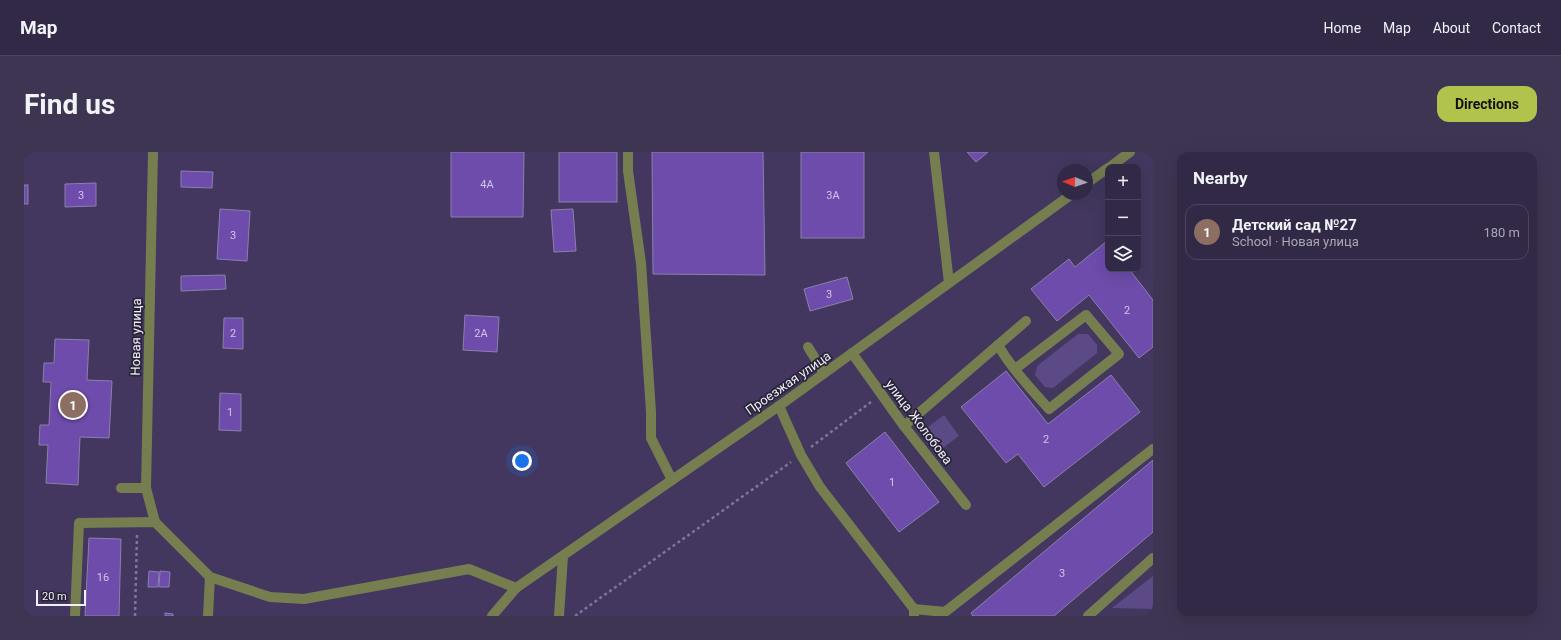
<!DOCTYPE html>
<html lang="en">
<head>
<meta charset="utf-8">
<style>
  body { margin:0; font-family:Roboto,sans-serif; background:#3d3552; color:#f1f3f6 }
  .controls { position:absolute; right:12px; top:12px; display:grid; overflow:hidden; border-radius:8px; box-shadow:0 4px 16px #0002 }
  .controls button { width:36px; height:36px; display:grid; place-items:center; padding:0; border:0; border-bottom:1px solid #4d4560; background:#322947; color:#f1f3f6; font:20px sans-serif }
  .compass { position:absolute; left:1033px; top:12px; width:36px; height:36px; border-radius:50%; background:#322947; box-shadow:0 4px 16px #0002; rotate:272deg }
  .scale { position:absolute; left:12px; bottom:10px; width:50px; box-sizing:border-box; padding-left:4px; border:2px solid #f1eefd; border-top:0; font-size:11px; line-height:14px; white-space:nowrap; color:#f1eefd; -webkit-text-stroke:3px #282335; paint-order:stroke }
  .you { position:absolute; left:498px; top:309px; width:14px; height:14px; margin:-10px; border:3px solid #fff; border-radius:50%; background:#1a73e8; box-shadow:0 0 0 6px #1a73e833 }
  .badge { display:grid; place-items:center; width:26px; height:26px; border-radius:50%; background:#b2c34c; color:#fff; font-size:13px; font-weight:700 }
  .pin { position:absolute; translate:-50% -50%; border:2px solid #fff; box-shadow:0 1px 4px #0006 }
  .list { margin:0; padding:0; list-style:none }
  h2 { display:flex; justify-content:space-between; align-items:center; height:52px; margin:0; padding:0 16px; font-size:17px }
  h2 small { font-size:13px; font-weight:400; color:#a8a6b4 }
  .list li { display:grid; grid-template-columns:26px 1fr auto; gap:12px; align-items:center; box-sizing:border-box; height:56px; margin:0 8px 8px; padding:0 8px; border:1px solid #4d4560; border-radius:12px }
  .list b { display:block; font-size:15px; white-space:nowrap }
  .list p { margin:0; font-size:13px; white-space:nowrap; color:#a8a6b4 }
  .list em { font-size:13px; font-style:normal; color:#a8a6b4 }
  .icon { flex:none; width:22px; height:22px; fill:none; stroke:currentColor; stroke-width:2; stroke-linecap:round; stroke-linejoin:round }
  .map { position:relative; flex:none; width:1129px; height:464px; overflow:hidden; border-radius:12px }
  header { display:flex; align-items:center; gap:24px; box-sizing:border-box; height:56px; padding:0 20px; background:#322947; border-bottom:1px solid #4d4560 }
  header strong { font-size:19px }
  nav { display:flex; gap:22px; margin-inline-start:auto; font-size:14px }
  .intro { display:flex; align-items:center; justify-content:space-between; box-sizing:border-box; height:96px; padding:0 24px }
  h1 { margin:0; font-size:28px }
  .button { padding:10px 18px; border-radius:12px; background:#b2c34c; color:#111; font-size:14px; font-weight:700 }
  main { display:flex; gap:24px; padding:0 24px }
  aside { flex:1; background:#322947; border-radius:12px; box-shadow:0 4px 16px #0002 }
  .map>svg:first-child { display:block }
  .green { fill:#5c4a86 }
  .building { fill:#6d4cab; stroke:#8b80ac }
  .lines { fill:none; stroke-linecap:round; stroke-linejoin:round }
  .path { stroke:#7f7695; stroke-width:2.5; stroke-dasharray:3 3; stroke-linecap:butt }
  .minor { stroke:#767e50; stroke-width:10 }
  .labels { text-anchor:middle; dominant-baseline:central; stroke-width:3.5; stroke-linejoin:round; paint-order:stroke }
  .number-label { font-size:11px; fill:#d0c6e8 }
  .street-label { font-size:13px; fill:#f1eefd; stroke:#282335 }
</style>
</head>
<body>
<header>
<strong>Map</strong>
<nav><a>Home</a><a>Map</a><a>About</a><a>Contact</a></nav>
</header>
<div class="intro"><h1>Find us</h1><a class="button">Directions</a></div>
<main>
<div class="map">
<svg width="1129" height="464" viewBox="0 0 1129 464">
  <rect width="100%" height="100%" fill="#43375f"/>
  <g class="green">
    <polygon points="1054,182 1064,182 1073,193 1073,201 1029,236 1021,235 1011,223 1013,214"/>
    <polygon points="920,263 935,284 919,296 904,275"/>
    <polygon points="1129,424 1129,457 1088,456"/>
  </g>
  <g class="building">
    <polygon points="427,0 500,0 499,65 427,65"/>
    <rect x="535" y="0" width="58" height="50"/>
    <polygon points="628,0 739,0 741,123 629,122"/>
    <rect x="777" y="0" width="63" height="86"/>
    <polygon points="943,0 964,0 952,10"/>
    <polygon points="157,19 189,20 188,36 157,35"/>
    <polygon points="72,31 72,54 41,55 41,32"/>
    <rect x="0" y="33" width="4" height="19"/>
    <polygon points="196,57 226,59 223,109 193,107"/>
    <polygon points="549,57 552,99 530,100 527,58"/>
    <polygon points="1083,89 1084,91 1084,117 1105,117 1129,148 1129,195 1115,206 1065,143 1033,169 1007,137 1045,107 1051,115"/>
    <polygon points="201,123 202,137 157,139 157,124"/>
    <polygon points="823,125 829,147 786,159 780,137"/>
    <polygon points="441,163 475,165 473,200 439,198"/>
    <polygon points="200,166 219,166 219,197 199,196"/>
    <polygon points="31,187 65,188 63,228 88,229 85,286 56,285 54,333 22,331 24,293 15,293 16,273 25,273 27,230 19,230 20,211 30,211"/>
    <polygon points="982,219 1024,272 1087,223 1116,260 1020,335 994,302 982,311 937,255"/>
    <polygon points="196,241 217,242 217,279 195,278"/>
    <polygon points="861,280 915,350 875,380 822,311"/>
    <polygon points="1129,308 1129,380 1030,464 949,464 947,461"/>
    <polygon points="65,386 97,387 95,464 61,464"/>
    <polygon points="125,419 135,420 134,435 124,435"/>
    <polygon points="136,419 146,420 145,435 135,435"/>
    <polygon points="141,461 149,462 149,464 141,464"/>
  </g>
  <g class="lines">
    <g class="path">
      <polyline points="787,295 847,250"/>
      <polyline points="111,464 113,383"/>
      <polyline points="551,464 767,310"/>
    </g>
    <g class="minor">
      <polyline points="129,0 122,336 131,370"/>
      <polyline points="604,0 604,19 617,111 627,260 627,286 648,328"/>
      <polyline points="910,0 925,131"/>
      <polyline points="1086,15 1106,0"/>
      <polyline points="1063,31 1084,16"/>
      <path d="M974 193C988 217 1007 237 1025 257L1095 202 1062 163 991 217"/>
      <polyline points="784,195 800,221"/>
      <polyline points="828,201 880,274 942,353"/>
      <polyline points="755,254 777,303 796,335 890,457 890,464"/>
      <polyline points="880,274 1002,169"/>
      <polyline points="97,336 122,336"/>
      <polyline points="890,457 921,460 1129,297"/>
      <polyline points="51,464 55,371 131,370 186,425 246,445 280,447 445,417 492,436"/>
      <polyline points="184,464 186,425"/>
      <polyline points="468,464 492,436 755,254 1048,42"/>
      <polyline points="535,464 539,404"/>
      <polyline points="1064,464 1129,406"/>
    </g>
  </g>
  <g class="labels">
    <g class="number-label">
      <text x="463" y="32">4А</text>
      <text x="57" y="43">3</text>
      <text x="809" y="43">3А</text>
      <text x="209" y="83">3</text>
      <text x="805" y="142">3</text>
      <text x="1103" y="158">2</text>
      <text x="209" y="181">2</text>
      <text x="457" y="181">2А</text>
      <text x="206" y="260">1</text>
      <text x="1022" y="287">2</text>
      <text x="868" y="330">1</text>
      <text x="1038" y="421">3</text>
      <text x="79" y="425">16</text>
    </g>
    <g class="street-label">
      <text transform="translate(112 185) rotate(-89)">Новая улица</text>
      <text transform="translate(764 231) rotate(-35)">Проезжая улица</text>
      <text transform="translate(895 270) rotate(53)">улица Жолобова</text>
    </g>
  </g>
</svg>
<div class="controls">
<button>+</button>
<button>−</button>
<button><svg class="icon" aria-label="layers" viewBox="0 0 24 24"><path d="M12 4l9 5-9 5-9-5zM3 14l9 5 9-5"/></svg></button>
</div>
<svg class="compass" viewBox="-18 -18 36 36"><path d="M0-13l5 13h-10z" fill="#e53935"/><path d="M0 13l5-13h-10z" fill="#a8a6b4"/></svg>
<div class="scale">20 m</div>
<div class="you"></div>
<div class="pin badge" style="left:49px;top:253px;background:#8d6e63">1</div>
</div>
<aside>
<h2>Nearby<small></small></h2>
<ul class="list">
<li><span class="badge" style="background:#8d6e63">1</span><div><b>Детский сад №27</b><p>School · Новая улица</p></div><em>180 m</em></li>
</ul>
</aside>
</main>
</body>
</html>
